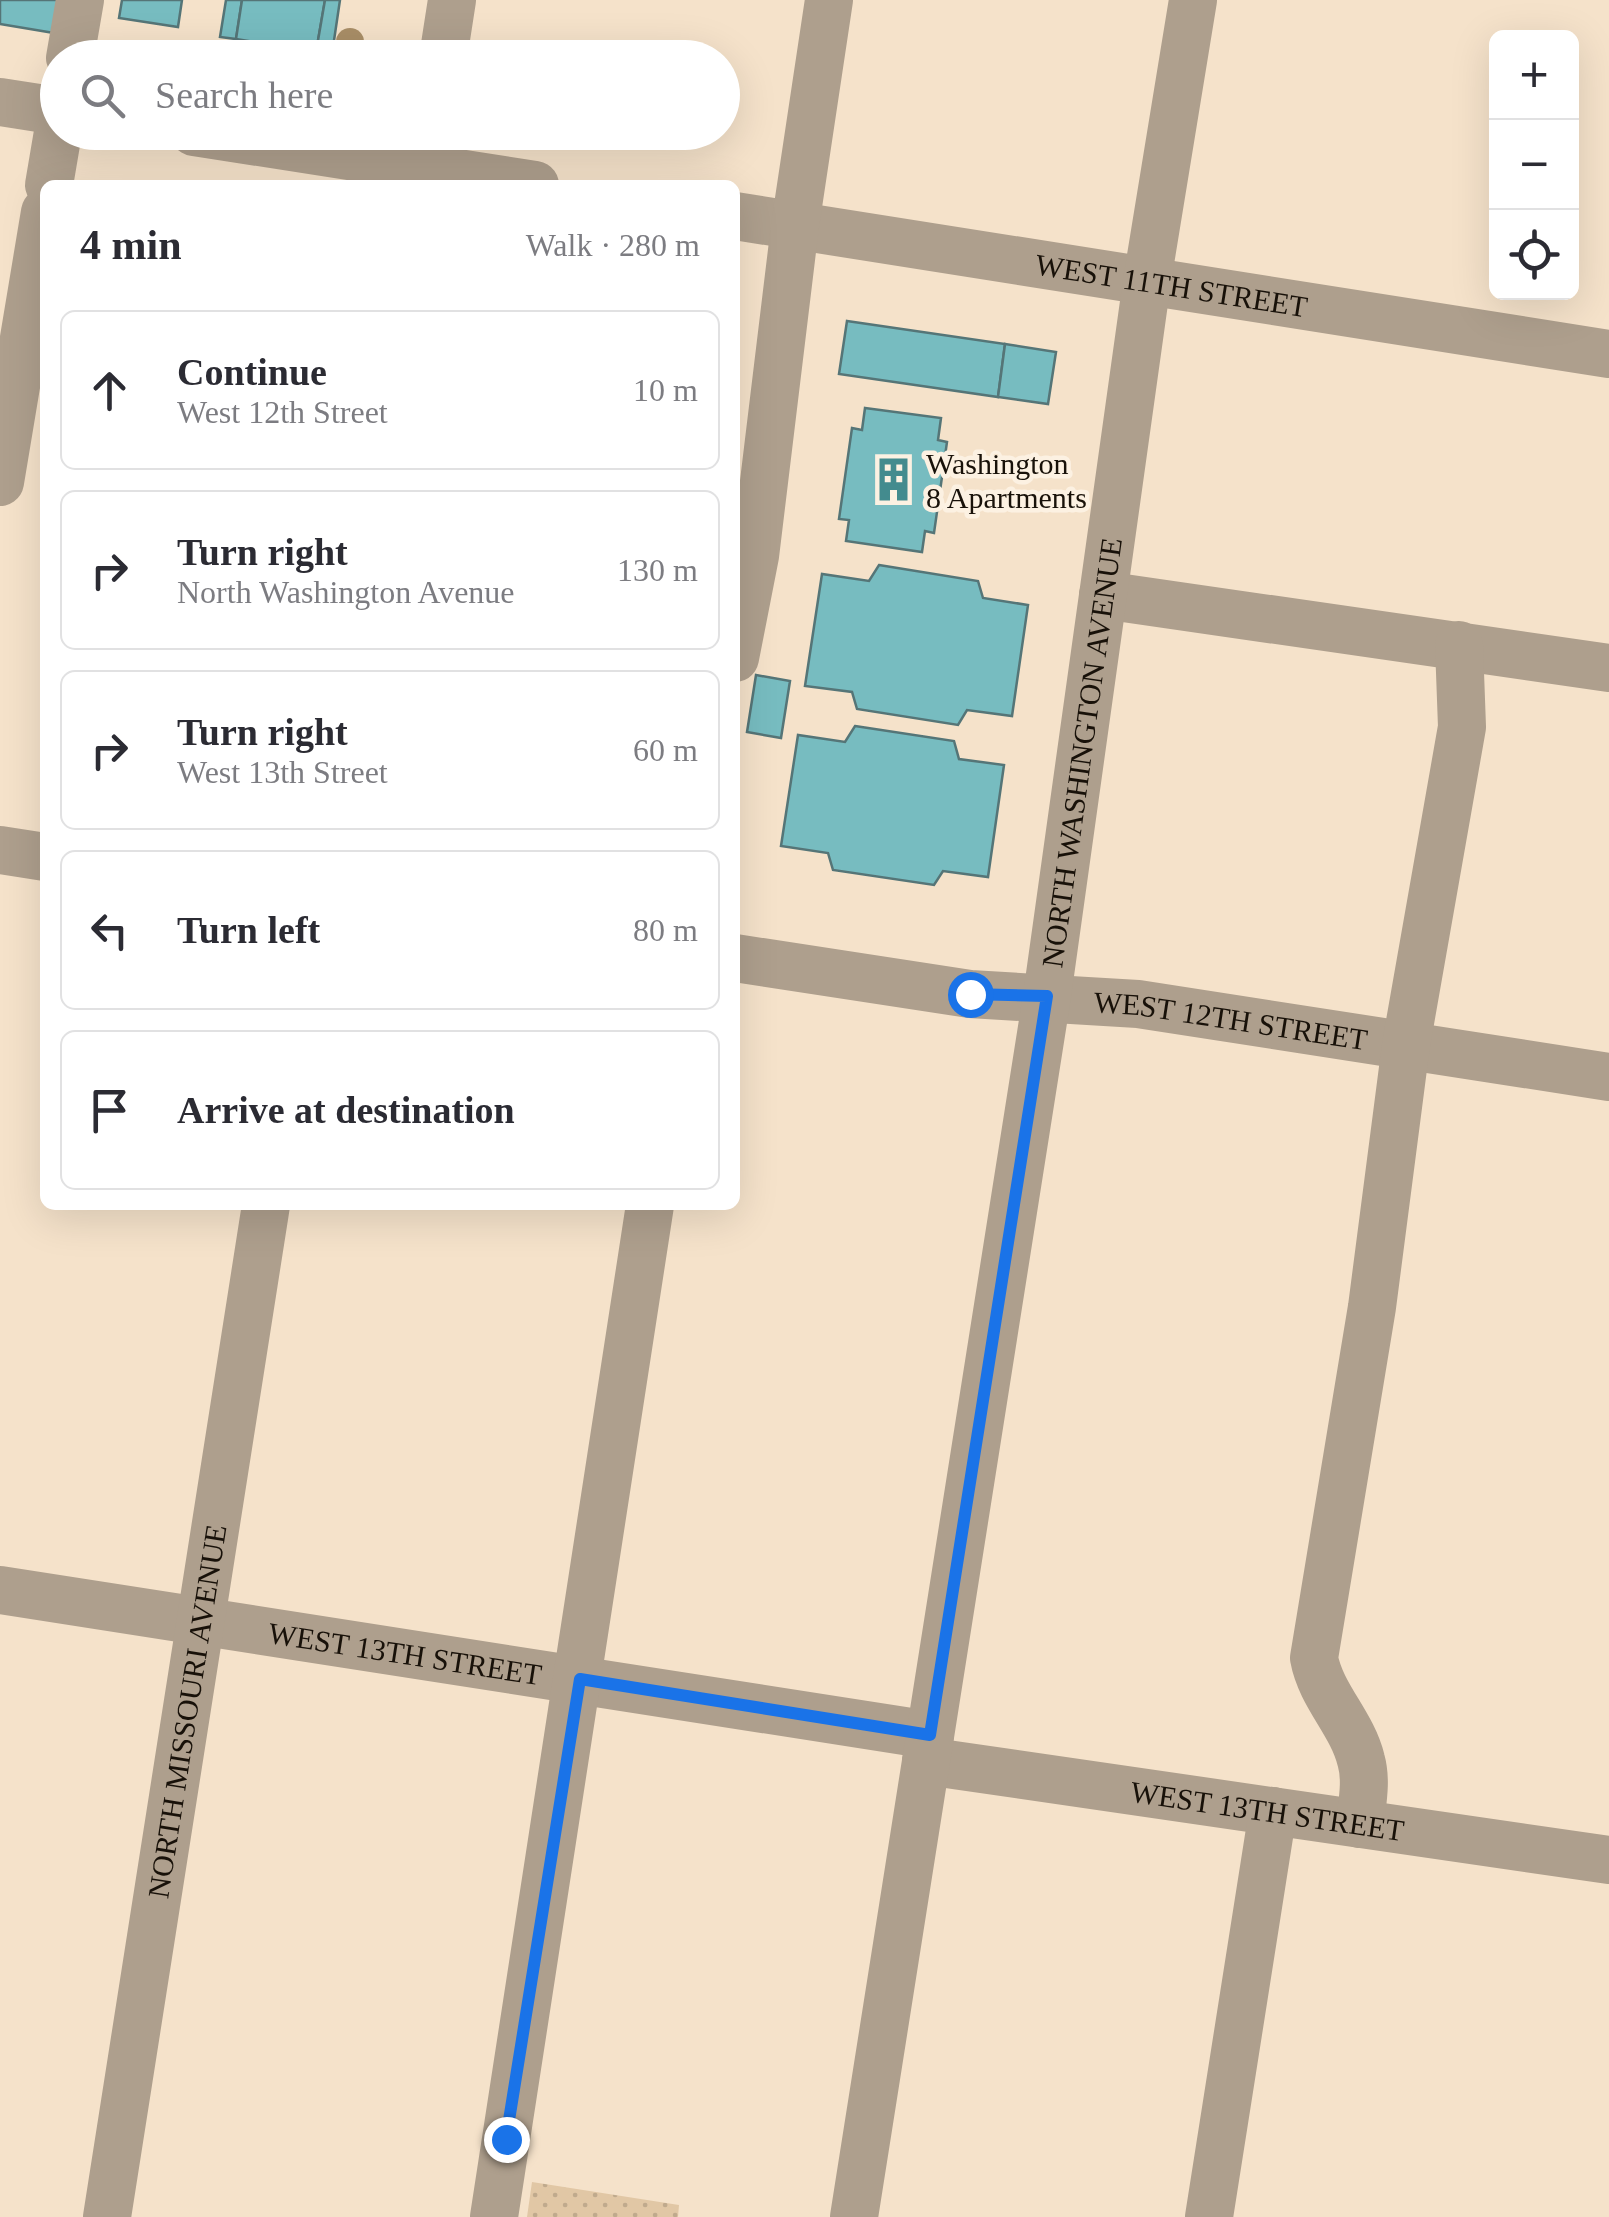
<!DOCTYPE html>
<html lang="en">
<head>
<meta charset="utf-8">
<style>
  body { margin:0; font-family:"Times New Roman",serif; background:#f7f7f7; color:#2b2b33 }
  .controls { position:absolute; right:30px; top:30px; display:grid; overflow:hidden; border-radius:15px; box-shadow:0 10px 40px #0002 }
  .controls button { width:90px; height:90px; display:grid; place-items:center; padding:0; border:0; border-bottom:2px solid #e1e1e2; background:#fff; color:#2b2b33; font:50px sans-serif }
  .stop { position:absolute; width:30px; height:30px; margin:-22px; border:8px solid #1a73e8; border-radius:50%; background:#fff }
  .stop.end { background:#1a73e8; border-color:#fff; box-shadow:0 2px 10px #0008 }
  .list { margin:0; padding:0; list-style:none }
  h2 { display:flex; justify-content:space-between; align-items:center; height:130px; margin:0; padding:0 40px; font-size:42px }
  h2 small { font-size:32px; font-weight:400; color:#7c7c81 }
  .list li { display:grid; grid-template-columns:65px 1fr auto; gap:30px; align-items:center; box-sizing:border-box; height:160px; margin:0 20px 20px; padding:0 20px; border:2px solid #e1e1e2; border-radius:15px }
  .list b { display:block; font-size:38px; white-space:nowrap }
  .list p { margin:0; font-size:32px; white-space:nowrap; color:#7c7c81 }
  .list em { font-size:32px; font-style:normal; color:#7c7c81 }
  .icon { flex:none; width:55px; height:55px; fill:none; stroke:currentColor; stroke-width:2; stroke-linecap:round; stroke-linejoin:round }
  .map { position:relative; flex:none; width:1609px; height:2217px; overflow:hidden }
  .search { position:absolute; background:#fff; box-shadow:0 10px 40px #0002; left:40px; top:40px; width:700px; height:110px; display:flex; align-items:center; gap:25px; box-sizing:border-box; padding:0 35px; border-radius:55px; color:#7c7c81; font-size:38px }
  .panel { position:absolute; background:#fff; box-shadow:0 10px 40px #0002; left:40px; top:180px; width:700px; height:1030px; border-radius:15px }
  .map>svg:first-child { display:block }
  .park { fill:url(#park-dots) }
  .building { fill:#77bcc0; stroke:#557577; stroke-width:2.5 }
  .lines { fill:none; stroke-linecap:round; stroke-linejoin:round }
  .minor { stroke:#ae9f8d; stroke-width:48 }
  .tree { fill:#a98e67 }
  .route { stroke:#1a73e8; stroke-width:12 }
  .labels { text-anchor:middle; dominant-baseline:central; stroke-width:9; stroke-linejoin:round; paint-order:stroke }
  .street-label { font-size:30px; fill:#181109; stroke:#fcf1e2 }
  .poi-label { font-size:30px; fill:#181109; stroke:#fcf1e2; text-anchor:start }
</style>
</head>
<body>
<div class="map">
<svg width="1609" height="2217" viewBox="0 0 1609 2217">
  <defs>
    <pattern id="park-dots" width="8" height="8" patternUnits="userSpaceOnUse" patternTransform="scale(2.5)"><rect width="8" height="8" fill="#e1c7a5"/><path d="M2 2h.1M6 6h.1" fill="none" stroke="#c0aa8d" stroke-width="1.8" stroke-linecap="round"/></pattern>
  </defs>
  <rect width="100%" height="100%" fill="#f5e2ca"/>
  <polygon class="park" points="532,2182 679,2205 678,2217 527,2217"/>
  <g class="building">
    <polygon points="0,0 65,0 60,34 0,24"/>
    <polygon points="122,0 182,0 178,27 119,18"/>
    <polygon points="226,0 242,0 236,39 220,37"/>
    <polygon points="242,0 325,0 316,52 236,39"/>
    <polygon points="325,0 340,0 332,54 316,52"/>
    <polygon points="847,321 1005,344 998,397 839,374"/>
    <polygon points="1005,344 1056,352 1048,404 998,397"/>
    <polygon points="865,408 941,418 938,440 947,442 934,533 925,531 922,552 846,541 849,520 839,519 852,428 862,430"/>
    <polygon points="879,565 978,581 983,598 1028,605 1012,716 967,710 958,725 857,709 852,692 805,686 822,574 869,581"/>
    <polygon points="756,675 790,681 781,738 747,732"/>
    <polygon points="855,726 954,741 959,759 1004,765 988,877 943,871 934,885 833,870 828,853 781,846 798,735 845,742"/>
  </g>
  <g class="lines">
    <g class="minor">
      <polyline points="70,58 80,0"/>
      <polyline points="443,58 452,0"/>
      <polyline points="0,102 58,111"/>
      <polyline points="194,132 535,185"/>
      <polyline points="49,185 58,132"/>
      <path id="s1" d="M735 216 1609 354"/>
      <polyline points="0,482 45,212"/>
      <polyline points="1103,595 1609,668"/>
      <polyline points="735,658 755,556 795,226 829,0"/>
      <polyline points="0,850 45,857"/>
      <path id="s2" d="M735 958 970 994 1138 1004 1609 1077"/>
      <path id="s3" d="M0 1590 930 1735"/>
      <path id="s4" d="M926 1761 1609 1860"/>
      <path d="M1360 1824C1362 1803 1367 1781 1361 1760 1352 1723 1321 1696 1314 1658L1372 1307 1406 1045 1462 727 1459 645"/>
      <path id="s5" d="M107 2217 266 1205"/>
      <polyline points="494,2217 650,1205"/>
      <path id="s6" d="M854 2217 1047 996 1147 281 1193 0"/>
      <polyline points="1209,2217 1273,1811"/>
    </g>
  </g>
  <circle class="tree" cx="350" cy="42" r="14"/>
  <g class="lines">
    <polyline class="route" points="506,2139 580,1679 930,1735 1047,996 970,994"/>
  </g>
  <defs>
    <symbol id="building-bare" viewBox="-9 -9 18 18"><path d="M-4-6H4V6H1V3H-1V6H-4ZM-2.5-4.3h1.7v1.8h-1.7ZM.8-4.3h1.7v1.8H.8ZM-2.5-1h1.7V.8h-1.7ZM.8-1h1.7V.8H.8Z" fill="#438b8e" stroke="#fcf1e2" stroke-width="2.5" paint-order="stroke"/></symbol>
  </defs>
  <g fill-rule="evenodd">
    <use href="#building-bare" x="862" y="448" width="63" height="63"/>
  </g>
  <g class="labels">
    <g class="street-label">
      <text stroke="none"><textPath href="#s1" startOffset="442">WEST 11TH STREET</textPath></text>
      <text stroke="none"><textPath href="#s6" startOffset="1482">NORTH WASHINGTON AVENUE</textPath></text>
      <text stroke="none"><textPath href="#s2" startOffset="500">WEST 12TH STREET</textPath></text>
      <text stroke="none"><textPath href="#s3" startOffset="410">WEST 13TH STREET</textPath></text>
      <text stroke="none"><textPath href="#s5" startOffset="512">NORTH MISSOURI AVENUE</textPath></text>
      <text stroke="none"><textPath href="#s4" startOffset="345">WEST 13TH STREET</textPath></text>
    </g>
    <g class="poi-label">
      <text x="926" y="463">Washington<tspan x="926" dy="34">8 Apartments</tspan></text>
    </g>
  </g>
</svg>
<div class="controls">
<button>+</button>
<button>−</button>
<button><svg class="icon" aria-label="locate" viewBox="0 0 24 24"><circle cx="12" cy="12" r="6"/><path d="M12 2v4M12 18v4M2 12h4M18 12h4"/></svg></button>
</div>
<div class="stop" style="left:970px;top:994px"></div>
<div class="stop end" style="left:506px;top:2139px"></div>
<div class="search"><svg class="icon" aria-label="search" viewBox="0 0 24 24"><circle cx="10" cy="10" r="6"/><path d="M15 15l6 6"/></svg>Search here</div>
<section class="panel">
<h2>4 min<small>Walk · 280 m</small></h2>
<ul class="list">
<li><svg class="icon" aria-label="ahead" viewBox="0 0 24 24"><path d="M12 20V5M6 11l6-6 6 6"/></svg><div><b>Continue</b><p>West 12th Street</p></div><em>10 m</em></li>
<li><svg class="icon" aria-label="right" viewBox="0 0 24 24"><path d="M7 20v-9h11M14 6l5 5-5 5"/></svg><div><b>Turn right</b><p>North Washington Avenue</p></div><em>130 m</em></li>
<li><svg class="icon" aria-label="right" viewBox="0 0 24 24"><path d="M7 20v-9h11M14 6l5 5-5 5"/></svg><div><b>Turn right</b><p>West 13th Street</p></div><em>60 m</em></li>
<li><svg class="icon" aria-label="left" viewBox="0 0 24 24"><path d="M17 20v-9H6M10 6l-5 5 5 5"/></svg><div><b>Turn left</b></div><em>80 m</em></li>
<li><svg class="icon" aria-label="arrive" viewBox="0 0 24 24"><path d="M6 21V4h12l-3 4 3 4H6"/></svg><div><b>Arrive at destination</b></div></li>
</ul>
</section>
</div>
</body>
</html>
